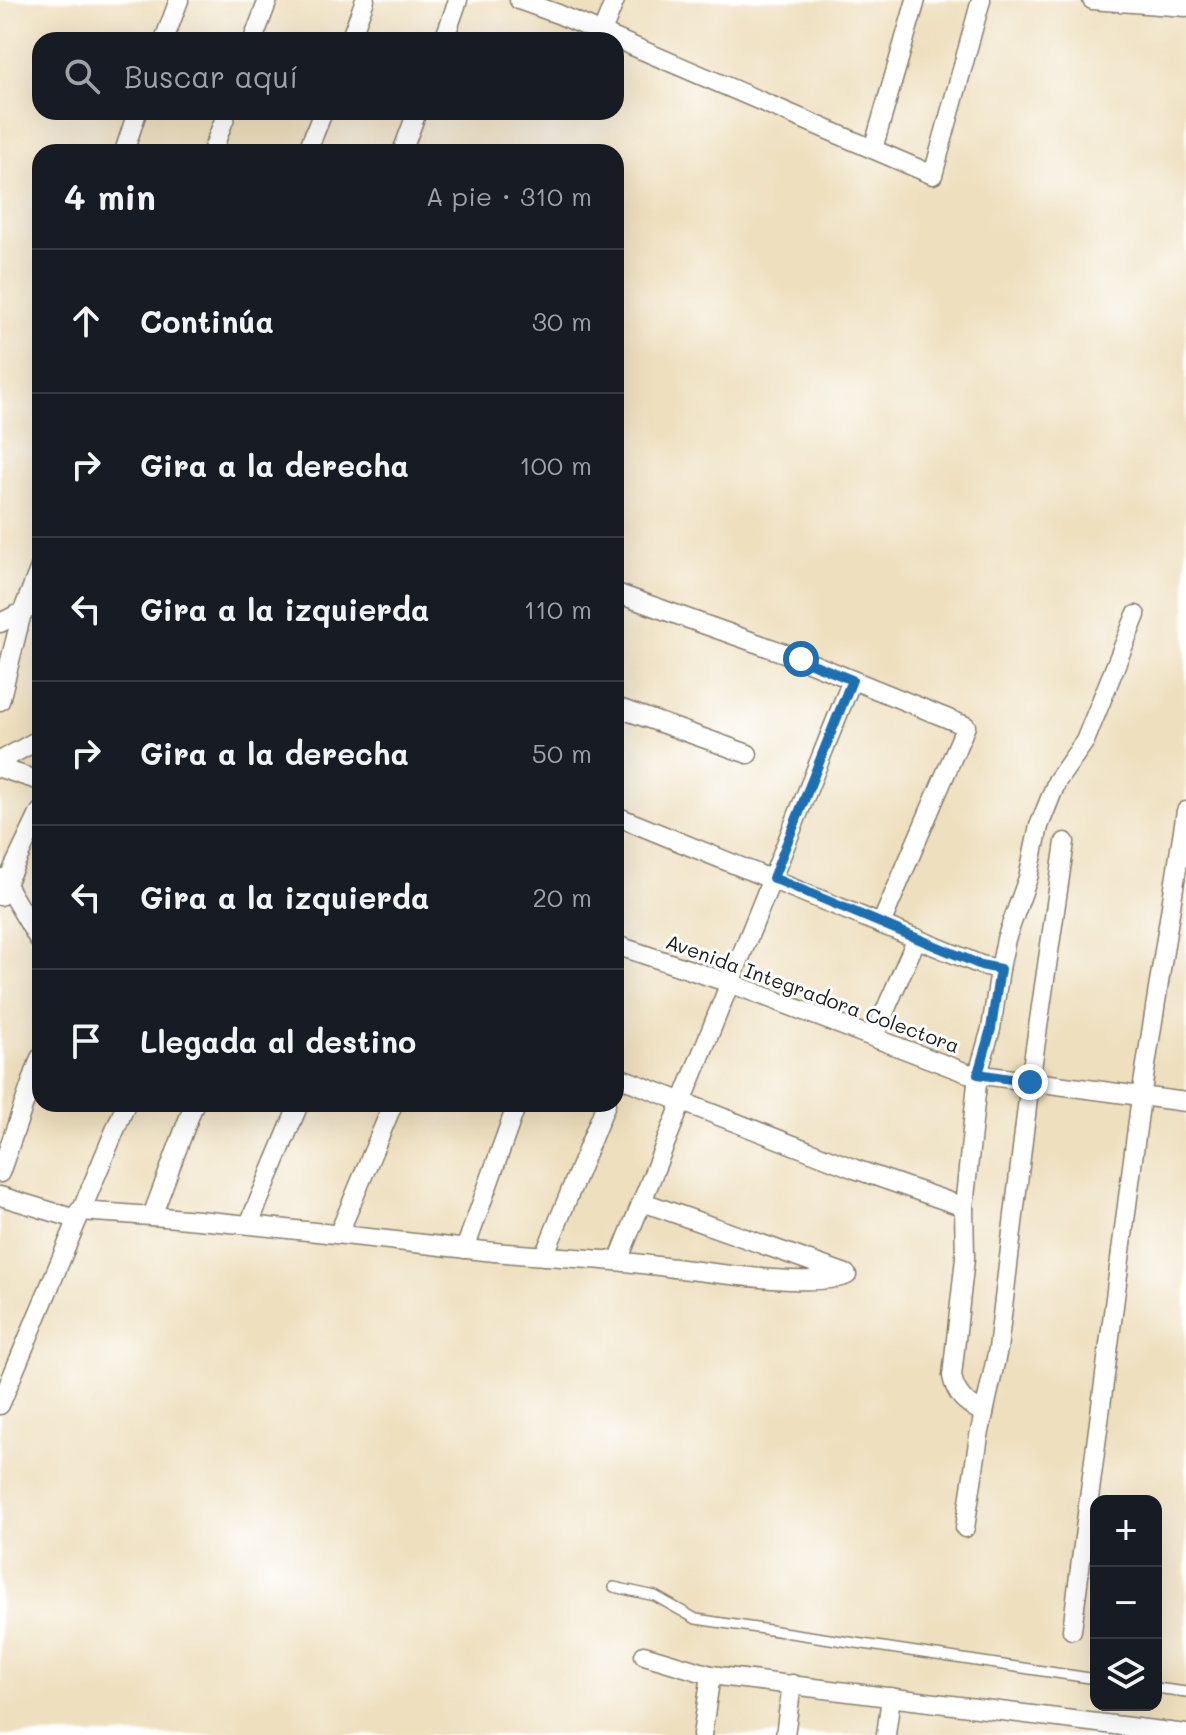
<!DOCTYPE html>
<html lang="es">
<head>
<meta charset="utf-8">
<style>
  body { margin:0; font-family:Mali,sans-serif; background:#20242c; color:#f1f3f6 }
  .controls { position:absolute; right:24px; bottom:24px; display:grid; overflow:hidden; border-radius:16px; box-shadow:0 8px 32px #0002 }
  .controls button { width:72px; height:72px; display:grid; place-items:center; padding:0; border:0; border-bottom:2px solid #363941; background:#171b24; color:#f1f3f6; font:40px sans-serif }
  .stop { position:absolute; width:24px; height:24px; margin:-18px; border:6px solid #1f6fb2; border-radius:50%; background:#fff }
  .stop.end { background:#1f6fb2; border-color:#fff; box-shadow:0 2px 8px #0008 }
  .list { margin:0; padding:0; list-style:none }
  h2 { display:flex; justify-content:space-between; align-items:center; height:104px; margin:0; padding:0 32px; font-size:34px }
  h2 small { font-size:26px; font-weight:400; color:#9ea1a6 }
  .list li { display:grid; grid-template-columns:52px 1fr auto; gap:24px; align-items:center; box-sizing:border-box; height:144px; padding:0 32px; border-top:2px solid #363941 }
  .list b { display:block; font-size:30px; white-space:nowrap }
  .list em { font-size:26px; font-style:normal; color:#9ea1a6 }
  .icon { flex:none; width:44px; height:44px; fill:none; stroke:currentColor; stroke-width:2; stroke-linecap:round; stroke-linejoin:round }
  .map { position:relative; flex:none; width:1186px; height:1735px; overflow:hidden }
  .search { position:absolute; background:#171b24; box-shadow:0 8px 32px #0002; left:32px; top:32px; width:592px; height:88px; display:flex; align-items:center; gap:20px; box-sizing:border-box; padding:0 28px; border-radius:24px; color:#9ea1a6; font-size:30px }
  .panel { position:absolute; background:#171b24; box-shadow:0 8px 32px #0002; left:32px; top:144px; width:592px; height:968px; border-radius:24px }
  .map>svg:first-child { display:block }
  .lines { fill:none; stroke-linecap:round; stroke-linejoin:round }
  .lane-casing { stroke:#857e6d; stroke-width:12 }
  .street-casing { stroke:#857e6d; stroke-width:21 }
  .lane { stroke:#fff; stroke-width:9 }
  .street { stroke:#fff; stroke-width:18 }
  .route { stroke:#1f6fb2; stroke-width:10 }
  .labels { text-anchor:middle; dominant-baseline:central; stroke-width:6; stroke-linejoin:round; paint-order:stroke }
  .street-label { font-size:20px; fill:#1c1c1c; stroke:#fff }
</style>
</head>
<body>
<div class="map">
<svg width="1186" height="1735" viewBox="0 0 1186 1735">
  <rect width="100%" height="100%" fill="#fff"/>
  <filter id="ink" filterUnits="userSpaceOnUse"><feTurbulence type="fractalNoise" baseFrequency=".0125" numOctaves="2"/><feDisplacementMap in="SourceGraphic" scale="16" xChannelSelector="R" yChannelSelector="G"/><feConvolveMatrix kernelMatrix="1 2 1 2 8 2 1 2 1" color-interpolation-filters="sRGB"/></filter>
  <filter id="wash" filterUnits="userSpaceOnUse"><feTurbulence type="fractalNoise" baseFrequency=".006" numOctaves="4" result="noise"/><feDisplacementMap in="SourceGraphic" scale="32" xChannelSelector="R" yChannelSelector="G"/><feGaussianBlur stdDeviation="1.8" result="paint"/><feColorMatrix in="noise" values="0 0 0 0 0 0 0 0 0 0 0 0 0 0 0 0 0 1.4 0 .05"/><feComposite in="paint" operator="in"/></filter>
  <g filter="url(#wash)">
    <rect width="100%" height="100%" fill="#eedfbe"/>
  </g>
  <g filter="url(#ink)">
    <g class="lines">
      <defs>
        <g id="lane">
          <polyline points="614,1587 655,1596 696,1619 1096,1679"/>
          <polyline points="1156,1688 1186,1692"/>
        </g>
        <g id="street">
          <polyline points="519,0 558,14 933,175 981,0"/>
          <polyline points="1092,0 1186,7"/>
          <polyline points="602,32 615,0"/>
          <polyline points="164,40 179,0"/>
          <polyline points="253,40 268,0"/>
          <polyline points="350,40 365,0"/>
          <polyline points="444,40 458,0"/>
          <polyline points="873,149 916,0"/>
          <polyline points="124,152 137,112"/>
          <polyline points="212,152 227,112"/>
          <polyline points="307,152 323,112"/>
          <polyline points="402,152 417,112"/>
          <polyline points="616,593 801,659 966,726 881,924"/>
          <polyline points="0,623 30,608"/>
          <polyline points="0,701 22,613 40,567"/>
          <polyline points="616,707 748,754"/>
          <polyline points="0,761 40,739"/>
          <polyline points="0,768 40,781"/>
          <path d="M616 816 981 965 1000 969 991 1029 978 1074 964 1207 965 1258 952 1376C956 1397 967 1403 984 1414"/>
          <polyline points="2,878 40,942"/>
          <polyline points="0,896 40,812"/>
          <polyline points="616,945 735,985 967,1073 1186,1102"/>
          <polyline points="1000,969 1006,939 1028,878 1039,826 1057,781 1085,741 1136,615"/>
          <polyline points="874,1036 917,938"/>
          <polyline points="616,1076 855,1169 964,1207"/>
          <polyline points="0,1173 40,1058"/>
          <polyline points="0,1196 76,1219"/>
          <polyline points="643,1202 846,1274"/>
          <path d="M79 1211C215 1219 350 1236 485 1251 531 1256 578 1257 624 1262 671 1266 811 1291 847 1275"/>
          <polyline points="152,1216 194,1104"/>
          <polyline points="249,1224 299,1104"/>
          <polyline points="339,1233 393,1104"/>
          <polyline points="465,1249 517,1104"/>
          <polyline points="544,1256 606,1104"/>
          <polyline points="618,1261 852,680"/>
          <polyline points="0,1405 126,1104"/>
          <polyline points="965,1528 979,1436 998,1349 1030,1082 1065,842"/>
          <polyline points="1072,1630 1141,1097 1186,811"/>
          <polyline points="644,1655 711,1675 1186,1734"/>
          <polyline points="702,1735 711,1675"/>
          <polyline points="785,1735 792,1684"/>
          <polyline points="886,1735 891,1697"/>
        </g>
      </defs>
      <use href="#lane" class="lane-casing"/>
      <use href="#street" class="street-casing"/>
      <use href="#lane" class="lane"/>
      <use href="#street" class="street"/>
    </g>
  </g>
  <g class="lines" filter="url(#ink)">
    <polyline class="route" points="801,659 852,680 773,878 981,965 1000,969 991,1029 978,1074 1030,1082"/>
  </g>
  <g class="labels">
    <g class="street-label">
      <text transform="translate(813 993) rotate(20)">Avenida Integradora Colectora</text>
    </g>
  </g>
</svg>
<div class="controls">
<button>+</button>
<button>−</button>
<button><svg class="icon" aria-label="layers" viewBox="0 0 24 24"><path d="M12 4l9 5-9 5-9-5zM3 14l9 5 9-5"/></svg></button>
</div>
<div class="stop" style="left:801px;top:659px"></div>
<div class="stop end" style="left:1030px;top:1082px"></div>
<div class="search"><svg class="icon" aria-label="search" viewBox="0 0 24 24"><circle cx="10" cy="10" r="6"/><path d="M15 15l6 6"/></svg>Buscar aquí</div>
<section class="panel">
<h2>4 min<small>A pie · 310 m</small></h2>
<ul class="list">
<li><svg class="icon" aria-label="ahead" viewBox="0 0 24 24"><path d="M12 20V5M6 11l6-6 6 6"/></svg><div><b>Continúa</b></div><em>30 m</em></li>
<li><svg class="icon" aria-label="right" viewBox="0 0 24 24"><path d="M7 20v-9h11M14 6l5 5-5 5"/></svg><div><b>Gira a la derecha</b></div><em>100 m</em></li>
<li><svg class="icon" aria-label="left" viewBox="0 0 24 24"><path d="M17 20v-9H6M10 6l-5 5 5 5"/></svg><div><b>Gira a la izquierda</b></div><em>110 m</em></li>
<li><svg class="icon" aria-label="right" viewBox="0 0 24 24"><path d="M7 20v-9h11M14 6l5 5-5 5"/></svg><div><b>Gira a la derecha</b></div><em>50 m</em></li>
<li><svg class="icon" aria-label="left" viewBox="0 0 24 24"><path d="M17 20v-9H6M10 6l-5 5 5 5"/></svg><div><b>Gira a la izquierda</b></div><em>20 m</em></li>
<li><svg class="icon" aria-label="arrive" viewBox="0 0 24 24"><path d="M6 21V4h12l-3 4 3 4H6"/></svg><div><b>Llegada al destino</b></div></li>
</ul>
</section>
</div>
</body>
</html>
